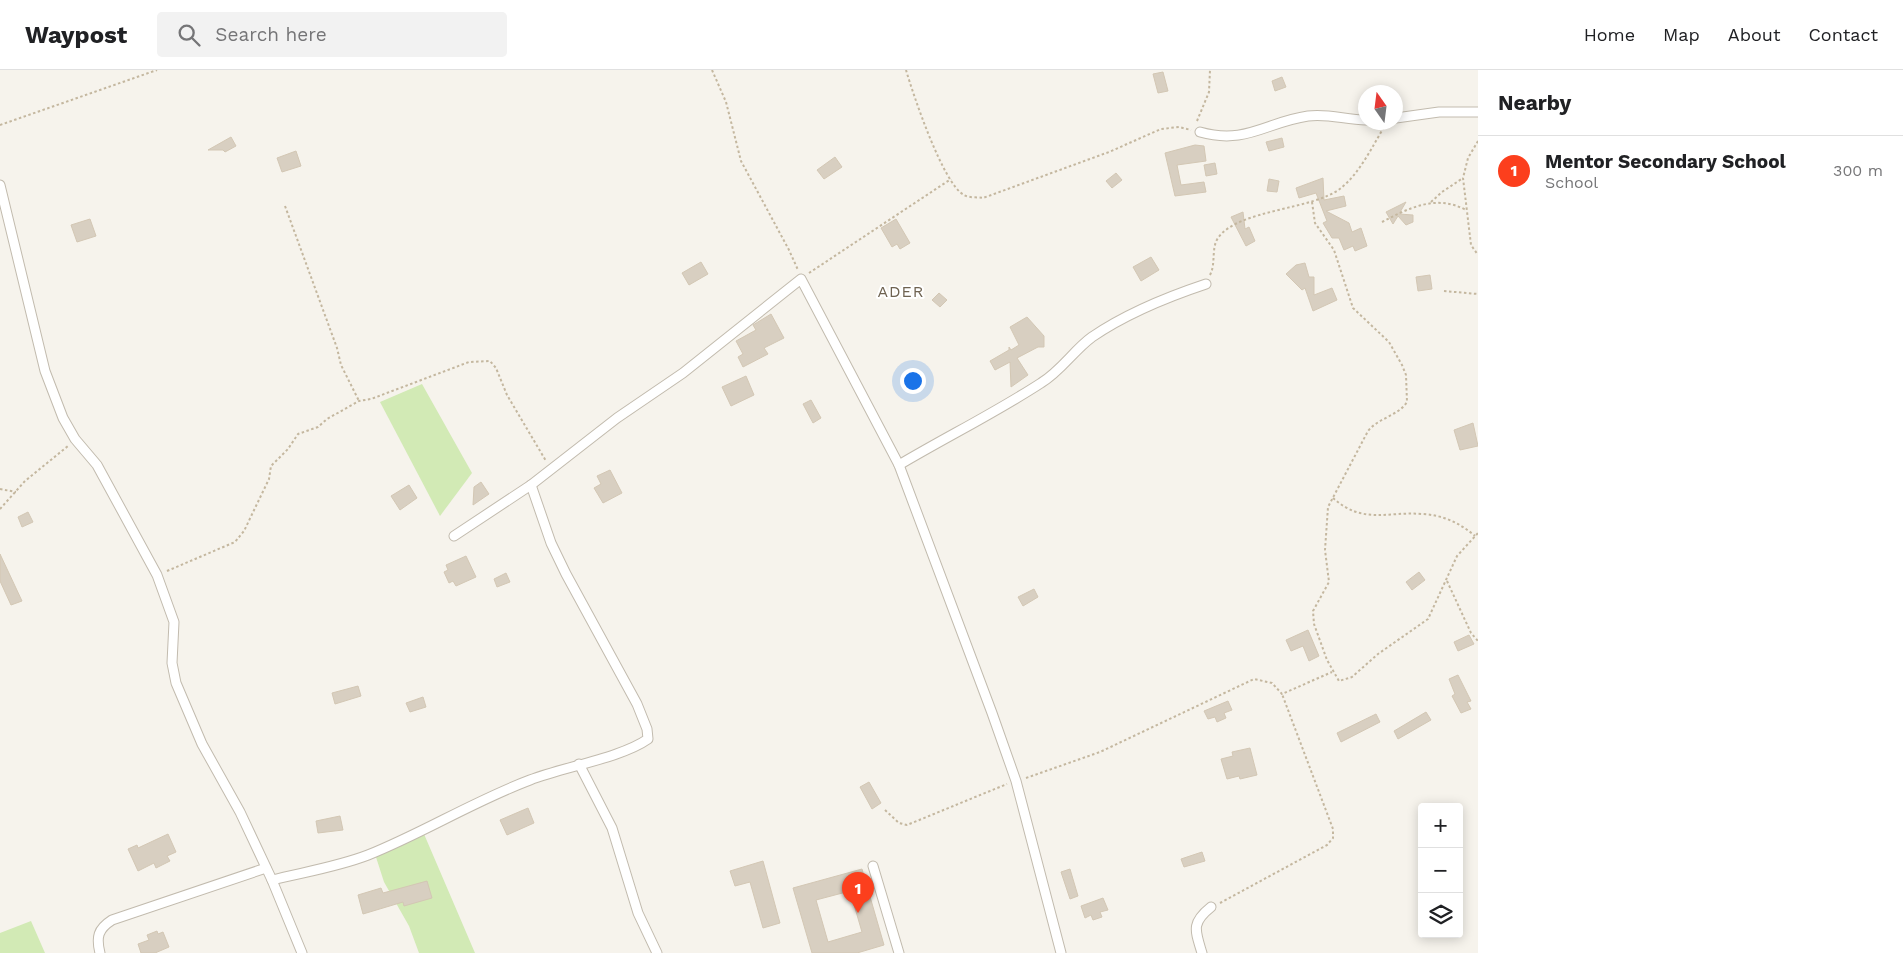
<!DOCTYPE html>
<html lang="en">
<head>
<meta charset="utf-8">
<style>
  body { margin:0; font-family:"Work Sans",sans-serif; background:#f2f2f2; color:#202124 }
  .controls { position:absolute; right:15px; bottom:15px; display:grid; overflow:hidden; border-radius:5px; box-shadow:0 2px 12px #0003 }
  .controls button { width:45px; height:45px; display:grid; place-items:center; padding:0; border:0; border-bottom:1px solid #e0e0e0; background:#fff; color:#202124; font:25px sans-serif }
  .compass { position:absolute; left:1358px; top:15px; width:45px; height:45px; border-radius:50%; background:#fff; box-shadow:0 2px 12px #0003; rotate:346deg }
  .you { position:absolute; left:912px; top:310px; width:18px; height:18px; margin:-12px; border:4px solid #fff; border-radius:50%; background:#1a73e8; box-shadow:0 0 0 8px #1a73e833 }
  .badge { display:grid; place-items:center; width:32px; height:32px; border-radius:50%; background:#fc3f1d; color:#fff; font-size:16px; font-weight:700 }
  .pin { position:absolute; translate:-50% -41px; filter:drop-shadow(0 1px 2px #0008) }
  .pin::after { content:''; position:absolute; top:26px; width:18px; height:15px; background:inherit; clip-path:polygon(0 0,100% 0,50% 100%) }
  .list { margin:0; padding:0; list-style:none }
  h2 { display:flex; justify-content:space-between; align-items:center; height:65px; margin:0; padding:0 20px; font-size:21px }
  h2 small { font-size:16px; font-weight:400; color:#757577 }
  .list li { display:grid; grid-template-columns:32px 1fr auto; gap:15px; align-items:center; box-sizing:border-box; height:70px; padding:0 20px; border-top:1px solid #e0e0e0 }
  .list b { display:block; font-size:19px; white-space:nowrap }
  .list p { margin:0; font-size:16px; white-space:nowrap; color:#757577 }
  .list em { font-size:16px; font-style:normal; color:#757577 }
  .icon { flex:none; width:28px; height:28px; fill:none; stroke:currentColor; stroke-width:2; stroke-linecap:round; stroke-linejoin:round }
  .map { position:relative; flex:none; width:1478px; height:883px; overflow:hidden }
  header { display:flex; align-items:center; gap:30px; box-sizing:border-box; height:70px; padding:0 25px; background:#fff; border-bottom:1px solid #e0e0e0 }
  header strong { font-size:24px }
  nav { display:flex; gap:28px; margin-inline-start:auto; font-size:18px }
  .search { width:350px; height:45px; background:#f2f2f2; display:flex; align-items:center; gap:12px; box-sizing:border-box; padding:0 18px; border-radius:5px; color:#757577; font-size:19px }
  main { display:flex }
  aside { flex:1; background:#fff }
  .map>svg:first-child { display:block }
  .green { fill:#d2eab5 }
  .building { fill:#d8cfc1; stroke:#d3c7b4; fill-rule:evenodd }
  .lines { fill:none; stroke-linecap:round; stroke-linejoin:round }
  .minor-casing { stroke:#c2bbae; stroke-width:11 }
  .path { stroke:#c4b79f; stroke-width:2; stroke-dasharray:2.5 2.5; stroke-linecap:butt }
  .minor { stroke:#fff; stroke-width:9 }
  .labels { text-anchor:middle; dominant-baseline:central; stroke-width:4; stroke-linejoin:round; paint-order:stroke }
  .quarter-label { font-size:16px; letter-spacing:1px; fill:#6e6250; stroke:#fff }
</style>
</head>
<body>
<header>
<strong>Waypost</strong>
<div class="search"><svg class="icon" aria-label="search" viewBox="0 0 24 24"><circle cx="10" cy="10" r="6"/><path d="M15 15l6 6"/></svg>Search here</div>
<nav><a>Home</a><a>Map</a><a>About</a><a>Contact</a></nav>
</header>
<main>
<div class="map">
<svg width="1478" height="883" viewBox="0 0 1478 883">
  <rect width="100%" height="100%" fill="#f6f3ec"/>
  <g class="green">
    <polygon points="422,314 472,403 440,446 380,332"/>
    <polygon points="424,764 475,883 419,883 409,856 384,812 375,784"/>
    <polygon points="31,851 45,883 0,883 0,863"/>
  </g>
  <g class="building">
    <polygon points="1163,2 1168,21 1158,23 1153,4"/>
    <polygon points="1282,7 1286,17 1275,21 1272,11"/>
    <polygon points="231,67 236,76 225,82 223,80 208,80"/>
    <polygon points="1282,68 1284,77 1269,81 1266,72"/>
    <polygon points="1195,75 1204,76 1206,91 1177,95 1181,115 1204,112 1206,122 1175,126 1165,83"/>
    <polygon points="296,81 301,96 282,102 277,88"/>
    <polygon points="835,87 842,97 824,109 817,100"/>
    <polygon points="1215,93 1217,104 1206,106 1204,95"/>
    <polygon points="1116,103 1122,110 1112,118 1106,111"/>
    <polygon points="1323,108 1324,130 1344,126 1346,136 1326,141 1349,153 1352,162 1361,158 1367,176 1355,181 1353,176 1344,180 1339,168 1332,168 1323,153 1327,151 1316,123 1299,128 1296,118"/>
    <polygon points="1269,109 1279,111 1277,122 1267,121"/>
    <polygon points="1406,132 1399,144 1413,145 1413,152 1406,155 1398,146 1393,154 1386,142"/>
    <polygon points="1243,142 1245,159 1249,157 1255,171 1246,176 1231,147"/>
    <polygon points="90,149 96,166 77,172 71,155"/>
    <polygon points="896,149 910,173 900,179 897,174 892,177 881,158"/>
    <polygon points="1151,187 1159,200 1141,211 1133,197"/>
    <polygon points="701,192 708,204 689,215 682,203"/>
    <polygon points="1305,193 1309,207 1314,207 1314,225 1332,218 1337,230 1313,241 1305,218 1302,220 1286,204 1296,195"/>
    <polygon points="1430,205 1432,219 1418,221 1416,207"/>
    <polygon points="939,223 947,230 940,237 932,230"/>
    <polygon points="771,244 784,268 764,278 768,284 743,297 738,287 743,284 736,271 756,260 753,255"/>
    <polygon points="1027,247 1044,266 1044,277 1038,277 1017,288 1028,305 1011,317 1010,292 995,300 990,291 1009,280 1009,277 1011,280 1019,275 1010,257"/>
    <polygon points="746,306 754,325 731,336 722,317"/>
    <polygon points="811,330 821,348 813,353 803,334"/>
    <polygon points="1473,353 1478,376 1460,380 1454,360"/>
    <polygon points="610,400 622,423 603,433 594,418 601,414 597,406"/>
    <polygon points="481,412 489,424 473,435 474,417"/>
    <polygon points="409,415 417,428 400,440 391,426"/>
    <polygon points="28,442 33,452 22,457 18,447"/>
    <polygon points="0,484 22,531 11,535 0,511"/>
    <polygon points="466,486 476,507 456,516 453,511 449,513 444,502 448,500 446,495"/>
    <polygon points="1419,502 1425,510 1412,520 1406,512"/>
    <polygon points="506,503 510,512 497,517 494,509"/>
    <polygon points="1034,519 1038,527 1023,536 1018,527"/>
    <polygon points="1308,560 1319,586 1309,591 1303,576 1291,581 1286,570"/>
    <polygon points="1469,565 1474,574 1458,581 1454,572"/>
    <polygon points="1458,605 1471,631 1467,632 1471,639 1461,643 1452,626 1455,624 1449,609"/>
    <polygon points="358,616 361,626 335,634 332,623"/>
    <polygon points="423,627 426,637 410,642 406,633"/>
    <polygon points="1228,631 1232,640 1224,643 1226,648 1217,652 1215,647 1208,649 1204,641"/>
    <polygon points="1426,642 1431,650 1398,669 1394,661"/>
    <polygon points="1376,644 1380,652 1341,672 1337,663"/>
    <polygon points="1250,678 1257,705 1240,709 1239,706 1227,709 1221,689 1233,686 1232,682"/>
    <polygon points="869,712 881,733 872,739 860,717"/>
    <polygon points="528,738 534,753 507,765 500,750"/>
    <polygon points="340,746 343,760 318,763 316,751"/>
    <polygon points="168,764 176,782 167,786 170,791 156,798 154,793 138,801 128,779 137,775 138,778"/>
    <polygon points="1202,782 1205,791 1184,797 1181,789"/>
    <polygon points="763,791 780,853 763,858 750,812 735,816 730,801"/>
    <path d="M862 799 884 875 857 883H812L793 818ZM850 821 862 862 828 872 816 830Z"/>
    <polygon points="1070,799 1078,826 1070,829 1061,802"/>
    <polygon points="427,811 432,828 404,836 403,832 363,844 358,825 381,818 383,823"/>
    <polygon points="1103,828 1108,840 1100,842 1102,847 1093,850 1091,845 1085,848 1081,836"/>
    <polygon points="157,861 158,864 163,862 169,877 155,883 141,883 138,874 149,870 147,865"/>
  </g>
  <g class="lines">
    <defs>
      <g id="minor">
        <polyline points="1396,48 1439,42 1478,42"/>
        <path d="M1200 62C1246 75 1266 52 1308 46 1328 43 1346 50 1366 50"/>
        <polyline points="0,115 45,301 63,348 75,369 97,395 157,505 174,552 172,593 176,613 202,674 240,742 272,810 302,883"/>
        <path d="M899 395C946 367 995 343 1041 313 1061 301 1074 280 1092 267 1127 243 1167 227 1206 214"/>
        <polyline points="454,466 531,415 617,348 683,303 801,209 899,395 992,643 1016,711 1061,883"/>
        <polyline points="579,694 612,758 638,843 657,883"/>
        <polyline points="873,796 899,883"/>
        <path d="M272 810C304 802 337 797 368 785 423 763 474 731 530 710 563 697 621 688 648 669L647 659 637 634 566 504 551 473 531 415"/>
        <path d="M100 883C96 867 98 859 112 850L266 798"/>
        <path d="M1202 883C1195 860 1191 853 1211 837"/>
      </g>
    </defs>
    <use href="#minor" class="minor-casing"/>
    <g class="path">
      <polyline points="712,0 726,32 741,91 789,180 798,200"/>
      <path d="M906 0C913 24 943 114 964 125 969 128 977 127 983 128L1109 82 1161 59 1179 57 1191 60"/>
      <polyline points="1197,51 1209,22 1210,0"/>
      <polyline points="0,55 157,0"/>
      <polyline points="1478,71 1468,88 1463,108 1471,175 1478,185"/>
      <path d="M1312 132 1315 153 1334 180 1353 238 1389 272 1402 295 1406 305 1407 332C1398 346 1378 348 1368 361L1328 437 1325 480 1329 512 1313 541 1314 554 1327 590 1339 611 1352 607 1378 584 1428 549 1457 486 1478 463"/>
      <polyline points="1431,132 1442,122 1463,108"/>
      <polyline points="285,136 337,278 341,295 359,331"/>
      <path d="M1382 152C1409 138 1436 124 1466 140"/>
      <polyline points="809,203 951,109"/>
      <path d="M1210 205C1216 194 1211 178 1218 168 1238 139 1314 140 1341 118 1361 102 1374 73 1387 52"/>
      <polyline points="1444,221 1478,224"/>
      <polyline points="0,419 16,422"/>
      <path d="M1333 428C1363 455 1388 441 1422 444 1443 445 1460 453 1475 466"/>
      <polyline points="0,439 25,411 68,376"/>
      <polyline points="167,501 235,472 244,461 269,409 271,396 288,379 298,364 318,357 327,349 359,331 371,329 469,292 490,291 496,298 507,325 546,391"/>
      <polyline points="1447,511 1471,563 1478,571"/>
      <polyline points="1026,708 1100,682 1254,609 1272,613 1282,624 1332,602"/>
      <polyline points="885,740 899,753 907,755 1007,714"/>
      <polyline points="1220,833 1327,775 1333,768 1333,759 1282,624"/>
    </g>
    <use href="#minor" class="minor"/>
  </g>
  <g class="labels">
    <g class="quarter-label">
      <text x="901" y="221">ADER</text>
    </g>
  </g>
</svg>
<div class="controls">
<button>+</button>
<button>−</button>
<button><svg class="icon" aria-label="layers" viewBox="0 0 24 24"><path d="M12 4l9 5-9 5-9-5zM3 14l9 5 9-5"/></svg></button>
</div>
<svg class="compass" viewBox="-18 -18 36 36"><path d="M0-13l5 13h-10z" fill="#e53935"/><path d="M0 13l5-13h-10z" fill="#757577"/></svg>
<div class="you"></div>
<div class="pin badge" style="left:858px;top:843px">1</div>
</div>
<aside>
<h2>Nearby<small></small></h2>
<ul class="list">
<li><span class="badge">1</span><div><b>Mentor Secondary School</b><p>School</p></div><em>300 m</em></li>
</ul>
</aside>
</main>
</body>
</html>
